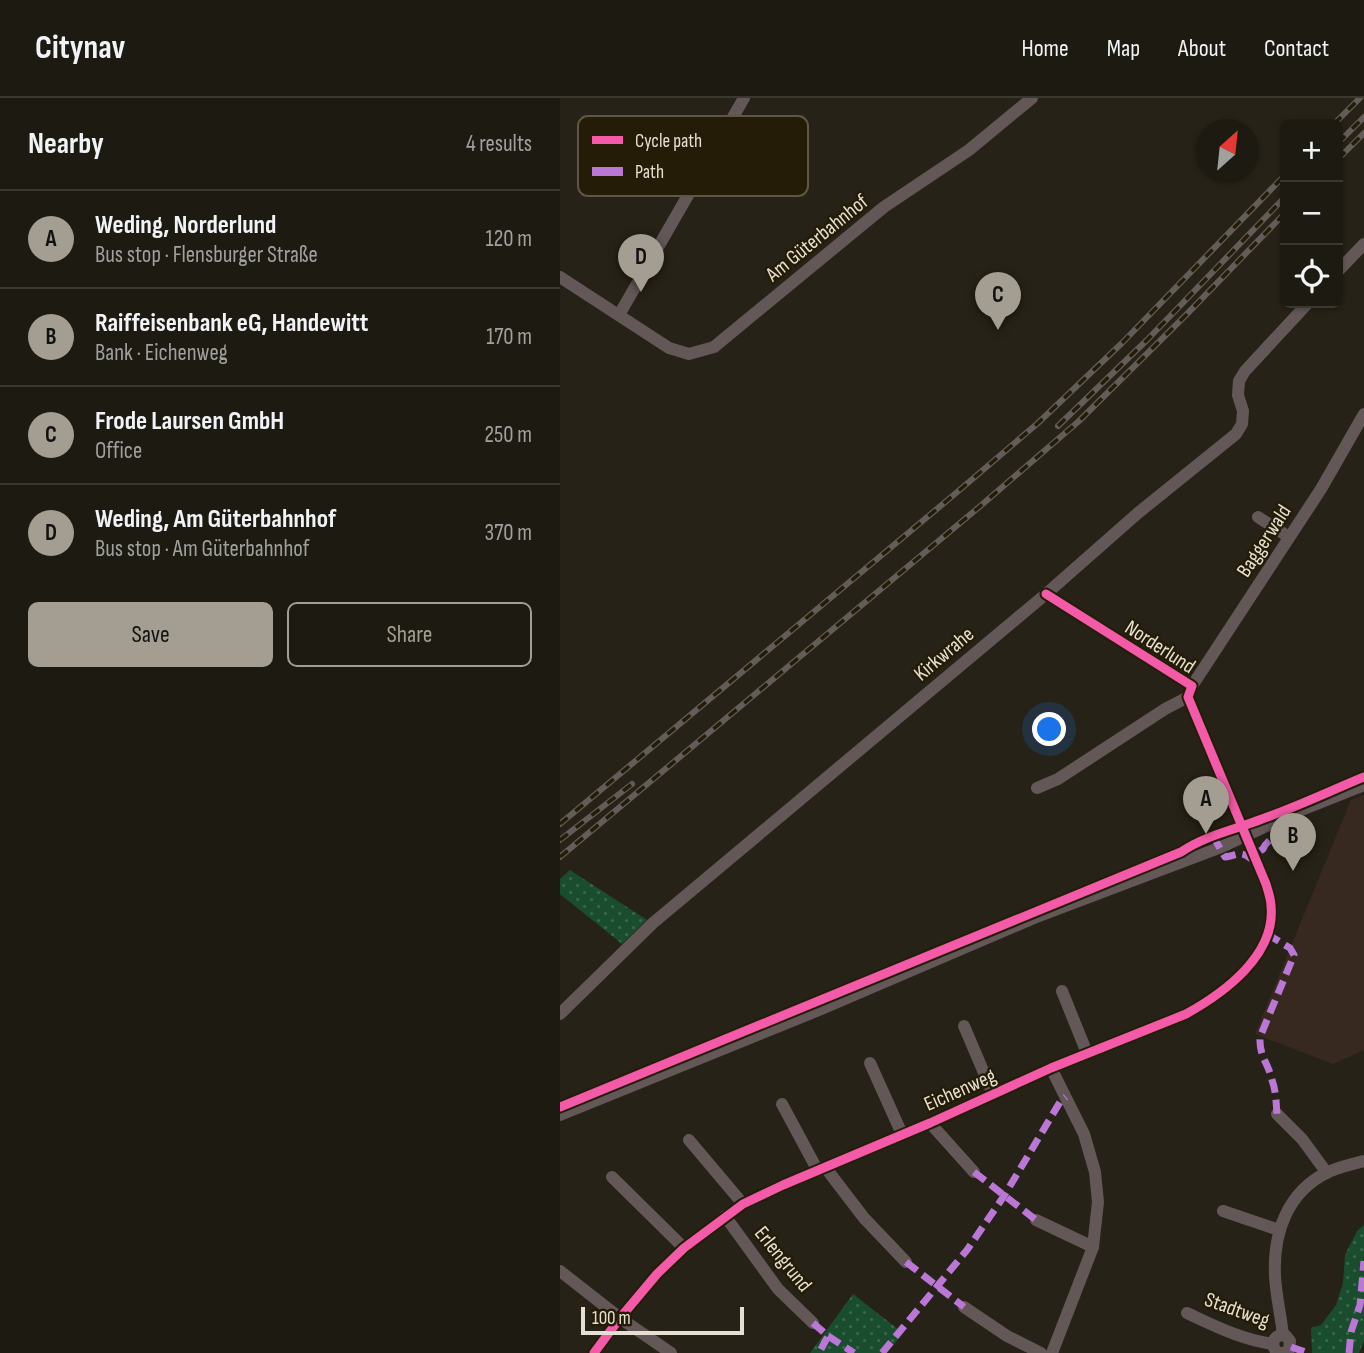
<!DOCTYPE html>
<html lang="en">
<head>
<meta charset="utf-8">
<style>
  body { margin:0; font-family:"Sofia Sans Condensed",sans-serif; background:#2a271f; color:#f1f3f6 }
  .controls { position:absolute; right:21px; top:21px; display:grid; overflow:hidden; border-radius:10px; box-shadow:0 2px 5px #0004 }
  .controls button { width:63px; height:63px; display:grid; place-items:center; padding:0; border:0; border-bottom:2px solid #3b3831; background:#1d1a11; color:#f1f3f6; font:35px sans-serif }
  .compass { position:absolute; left:636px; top:21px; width:63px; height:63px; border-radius:50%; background:#1d1a11; box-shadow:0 2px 5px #0004; rotate:27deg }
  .scale { position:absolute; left:21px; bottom:18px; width:163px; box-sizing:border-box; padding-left:7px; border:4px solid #e6e0d3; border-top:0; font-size:19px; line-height:24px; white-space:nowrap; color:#e6e0d3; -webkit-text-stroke:5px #251c07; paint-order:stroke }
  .you { position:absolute; left:490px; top:632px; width:24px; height:24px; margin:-18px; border:5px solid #fff; border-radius:50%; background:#1a73e8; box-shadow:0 0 0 10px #1a73e833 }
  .badge { display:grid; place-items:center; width:46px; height:46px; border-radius:50%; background:#a39e91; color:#111; font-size:23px; font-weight:700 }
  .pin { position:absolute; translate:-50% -58px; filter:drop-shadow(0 2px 4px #0008) }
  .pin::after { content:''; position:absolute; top:37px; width:24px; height:21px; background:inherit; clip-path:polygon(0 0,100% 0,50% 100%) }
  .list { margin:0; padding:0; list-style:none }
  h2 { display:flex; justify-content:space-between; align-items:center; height:91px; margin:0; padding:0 28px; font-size:30px }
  h2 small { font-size:23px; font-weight:400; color:#a0a19f }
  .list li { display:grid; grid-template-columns:46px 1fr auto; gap:21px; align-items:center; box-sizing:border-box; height:98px; padding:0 28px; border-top:2px solid #3b3831 }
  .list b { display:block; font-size:26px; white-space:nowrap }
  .list p { margin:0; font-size:23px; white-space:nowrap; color:#a0a19f }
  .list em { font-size:23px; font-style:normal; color:#a0a19f }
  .actions { display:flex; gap:14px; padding:21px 28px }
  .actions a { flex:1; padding:16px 0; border:2px solid #a39e91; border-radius:10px; text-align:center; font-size:24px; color:#a39e91 }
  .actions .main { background:#a39e91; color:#111 }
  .icon { flex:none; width:38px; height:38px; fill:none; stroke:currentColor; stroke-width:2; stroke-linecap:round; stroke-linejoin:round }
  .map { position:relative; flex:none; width:804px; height:1255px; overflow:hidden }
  header { display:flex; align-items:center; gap:42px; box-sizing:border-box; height:98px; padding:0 35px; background:#1d1a11; border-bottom:2px solid #3b3831 }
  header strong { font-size:33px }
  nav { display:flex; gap:38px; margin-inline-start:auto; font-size:24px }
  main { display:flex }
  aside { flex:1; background:#1d1a11 }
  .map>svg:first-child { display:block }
  .commercial { fill:#382920 }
  .park { fill:url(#park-dots) }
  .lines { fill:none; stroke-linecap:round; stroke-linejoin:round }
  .minor { stroke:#635857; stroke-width:12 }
  .rail-casing { stroke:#635c58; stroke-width:6 }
  .rail { stroke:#251c07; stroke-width:3.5; stroke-dasharray:10; stroke-linecap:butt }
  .quiet { stroke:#ba77d6; stroke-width:7; stroke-dasharray:14 7; stroke-linecap:butt }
  .cycleway-casing { stroke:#251c07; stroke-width:13 }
  .cycleway { stroke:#f35aa7; stroke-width:9 }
  .labels { text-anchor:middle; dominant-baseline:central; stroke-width:5; stroke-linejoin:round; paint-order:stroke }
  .street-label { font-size:21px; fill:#e6e0d3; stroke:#251c07 }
  .key { fill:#251c07; stroke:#5f5744; stroke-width:2 }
  .key-label { font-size:19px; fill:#e6e0d3 }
</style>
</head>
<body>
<header>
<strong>Citynav</strong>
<nav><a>Home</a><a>Map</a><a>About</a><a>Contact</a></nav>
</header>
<main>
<aside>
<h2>Nearby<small>4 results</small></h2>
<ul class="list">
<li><span class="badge">A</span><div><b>Weding, Norderlund</b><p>Bus stop · Flensburger Straße</p></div><em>120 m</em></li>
<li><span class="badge">B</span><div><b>Raiffeisenbank eG, Handewitt</b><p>Bank · Eichenweg</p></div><em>170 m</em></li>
<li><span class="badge">C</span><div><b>Frode Laursen GmbH</b><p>Office</p></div><em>250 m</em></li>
<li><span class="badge">D</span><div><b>Weding, Am Güterbahnhof</b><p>Bus stop · Am Güterbahnhof</p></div><em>370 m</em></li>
</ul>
<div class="actions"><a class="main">Save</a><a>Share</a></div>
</aside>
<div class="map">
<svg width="804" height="1255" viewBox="0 0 804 1255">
  <defs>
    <pattern id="park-dots" width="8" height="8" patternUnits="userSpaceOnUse" patternTransform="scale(1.75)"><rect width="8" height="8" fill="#194d2d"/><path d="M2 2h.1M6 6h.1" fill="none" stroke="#3a664b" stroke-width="1.8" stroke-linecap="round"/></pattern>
  </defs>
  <rect width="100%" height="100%" fill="#272217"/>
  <polygon class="commercial" points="804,697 804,952 773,966 695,936 791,702"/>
  <g class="park">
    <polygon points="10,772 87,822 62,846 0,796 0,781"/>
    <polygon points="804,1127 804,1243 799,1255 752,1255 751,1230 761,1227 776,1207 783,1185 785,1157 797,1133"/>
    <polygon points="293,1196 343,1235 327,1255 250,1255"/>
  </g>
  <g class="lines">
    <g class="minor">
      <polyline points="778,173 804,146"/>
      <polyline points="0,179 109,250 129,256 154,249 324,109 409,52 472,0"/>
      <polyline points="59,217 184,0"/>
      <polyline points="698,419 729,439"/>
      <polyline points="632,588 761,391 804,316"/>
      <polyline points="477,690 498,681 605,611 628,599"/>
      <polyline points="502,893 527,955"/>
      <polyline points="0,916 93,825 486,496 578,415 676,336 682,326 683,313 678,297 679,283 685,273 748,205"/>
      <polyline points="404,928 433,996"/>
      <polyline points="310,965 342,1036"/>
      <polyline points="491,970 524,1036 535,1074 538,1104 533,1149 492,1255"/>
      <polyline points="222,1006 258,1073"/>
      <polyline points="717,1016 742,1041 767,1075"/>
      <polyline points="0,1017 259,912 474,820 659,750 739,713 804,687"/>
      <polyline points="370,1025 414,1074"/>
      <polyline points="129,1042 183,1106"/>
      <polyline points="265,1069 304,1120 346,1164"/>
      <polyline points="52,1079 124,1150"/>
      <polyline points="663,1113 719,1132"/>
      <polyline points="165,1118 218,1191 253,1225"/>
      <polyline points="476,1122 533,1149"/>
      <polyline points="0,1173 60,1220 111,1255"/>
      <polyline points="404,1209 447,1238 481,1255"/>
      <path d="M627 1215C655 1228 682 1242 713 1246"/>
      <path d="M723 1237C721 1218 716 1198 715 1178 713 1135 727 1094 768 1074 779 1069 792 1066 804 1063"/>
      <path d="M34 1255 60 1220 97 1176 124 1150 183 1106 223 1087 370 1025 491 970 626 916C664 895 716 857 711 808 711 801 708 793 706 786L628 599 632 588 486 496"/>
      <path d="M719 1255C711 1250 711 1241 720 1237L726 1238 730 1243 729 1252 724 1255"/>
    </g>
    <defs>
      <g id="rail">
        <polyline points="774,26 800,0"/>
        <polyline points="778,45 804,19"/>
        <polyline points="778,61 804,35"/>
        <polyline points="498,328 587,242 725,99"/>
        <polyline points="0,726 396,395 478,325 562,245 725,77"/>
        <polyline points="0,742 72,686"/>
        <polyline points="0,759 418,410 519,323 626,217 725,115"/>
      </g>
    </defs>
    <use href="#rail" class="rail-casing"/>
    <use href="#rail" class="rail"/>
    <g class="quiet">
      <path d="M653 738 665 759C675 758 680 752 690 760L703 751C710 735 736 730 751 723"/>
      <path d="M707 836 730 850 734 857 700 939C699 959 708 964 712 982 716 993 716 1004 717 1016"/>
      <polyline points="414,1074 476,1122"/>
      <polyline points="346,1164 404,1209"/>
      <polyline points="253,1225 268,1238 259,1255"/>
      <polyline points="268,1238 294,1255"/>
      <polyline points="731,1249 748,1255"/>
      <polyline points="322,1255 407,1152 444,1098 500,1004 506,999"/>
      <polyline points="789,1255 791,1234 800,1207 804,1163"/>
    </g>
    <defs>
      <g id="cycleway">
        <path d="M0 1009 621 754C646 737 674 732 702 721 737 709 770 693 804 679"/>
        <path d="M34 1255 60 1220 97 1176 124 1150 183 1106 223 1087 370 1025 491 970 626 916C664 895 716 857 711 808 711 801 708 793 706 786L628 599 632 588 486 496"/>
      </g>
    </defs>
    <use href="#cycleway" class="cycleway-casing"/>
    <use href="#cycleway" class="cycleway"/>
  </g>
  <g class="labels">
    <g class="street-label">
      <text transform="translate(257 140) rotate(-39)">Am Güterbahnhof</text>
      <text transform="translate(704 443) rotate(-57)">Baggerwald</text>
      <text transform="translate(600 549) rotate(33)">Norderlund</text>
      <text transform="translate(384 556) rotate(-40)">Kirkwrahe</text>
      <text transform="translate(400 992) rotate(-24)">Eichenweg</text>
      <text transform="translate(223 1161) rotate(51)">Erlengrund</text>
      <text transform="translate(677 1212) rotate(20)">Stadtweg</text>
    </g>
  </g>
  <rect x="18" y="18" width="230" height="80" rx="10" class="key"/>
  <rect x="32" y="38" width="31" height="8" fill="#f35aa7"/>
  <rect x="32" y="69" width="31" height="9" fill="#ba77d6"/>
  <g class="key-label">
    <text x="75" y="49">Cycle path</text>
    <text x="75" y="80">Path</text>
  </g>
</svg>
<div class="controls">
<button>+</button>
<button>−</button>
<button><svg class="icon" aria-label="locate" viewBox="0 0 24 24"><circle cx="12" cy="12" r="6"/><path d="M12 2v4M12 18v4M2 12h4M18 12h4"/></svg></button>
</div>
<svg class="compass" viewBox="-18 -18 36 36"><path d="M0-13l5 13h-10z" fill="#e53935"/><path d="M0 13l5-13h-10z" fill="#a0a19f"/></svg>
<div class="scale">100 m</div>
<div class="you"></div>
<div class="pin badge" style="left:646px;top:736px">A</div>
<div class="pin badge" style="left:733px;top:773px">B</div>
<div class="pin badge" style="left:438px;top:232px">C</div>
<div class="pin badge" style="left:81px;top:194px">D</div>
</div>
</main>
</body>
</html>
